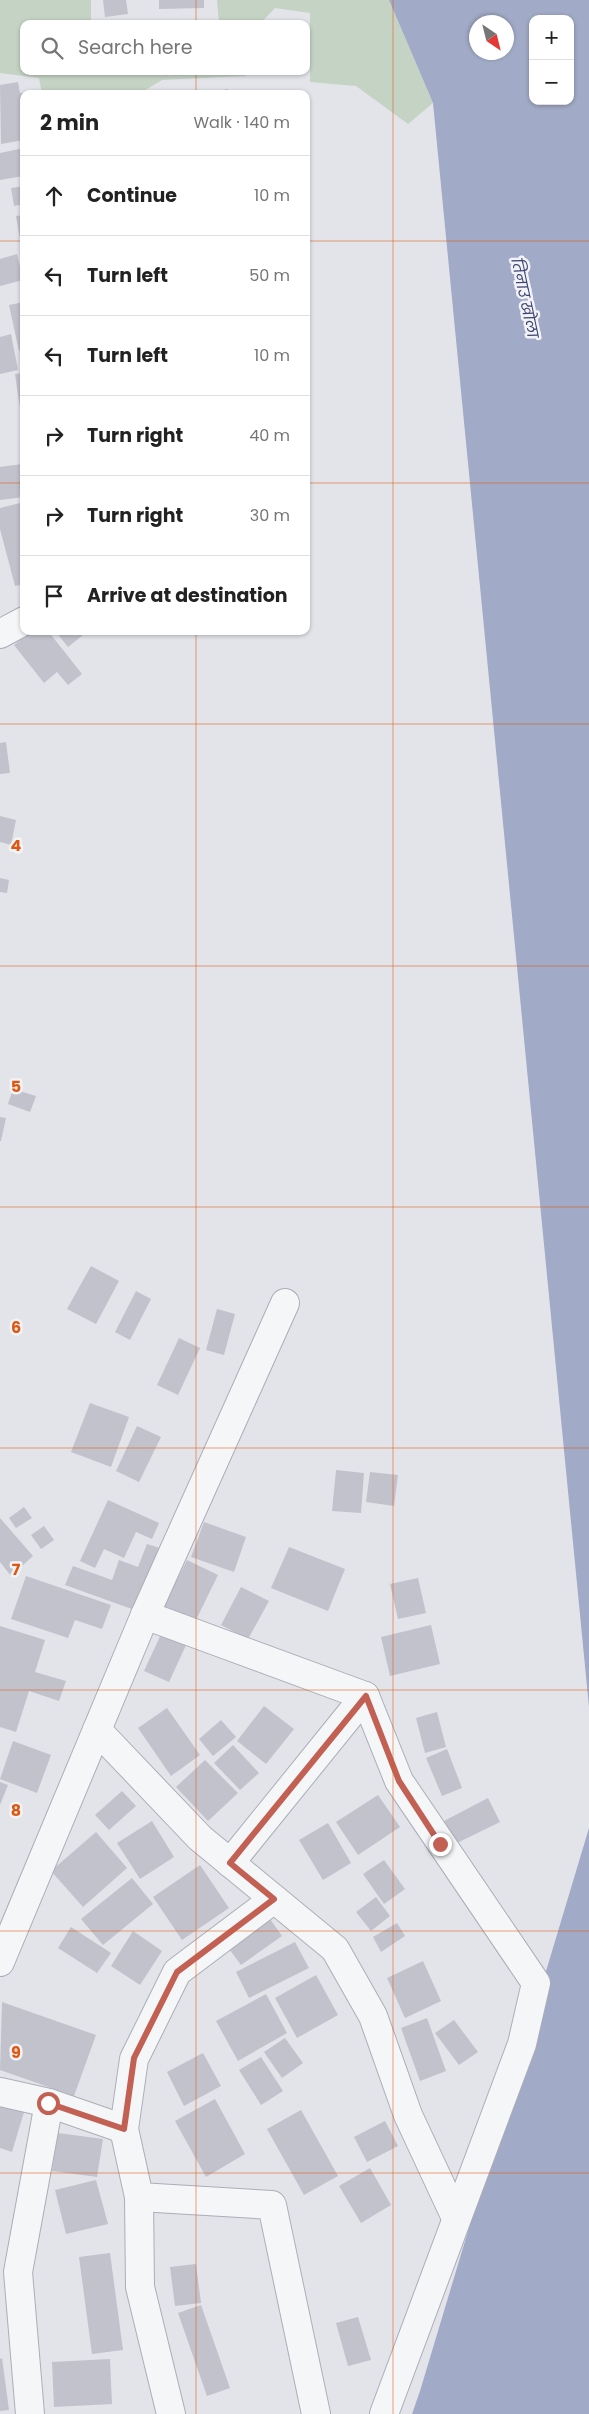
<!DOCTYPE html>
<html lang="en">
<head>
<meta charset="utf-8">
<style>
  body { margin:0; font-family:Poppins,"Noto Sans Devanagari",sans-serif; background:#f2f2f2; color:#222 }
  .controls { position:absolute; right:15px; top:15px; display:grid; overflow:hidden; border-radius:10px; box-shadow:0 1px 4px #0004 }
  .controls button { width:45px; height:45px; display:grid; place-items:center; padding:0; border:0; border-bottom:1px solid #e0e0e0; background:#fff; color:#222; font:25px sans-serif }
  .compass { position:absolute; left:469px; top:15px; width:45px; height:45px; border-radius:50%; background:#fff; box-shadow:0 1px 4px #0004; rotate:145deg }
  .stop { position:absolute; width:15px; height:15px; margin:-11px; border:4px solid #c36054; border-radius:50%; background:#fff }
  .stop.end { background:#c36054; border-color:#fff; box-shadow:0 1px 5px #0008 }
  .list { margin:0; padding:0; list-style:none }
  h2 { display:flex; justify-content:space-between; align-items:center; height:65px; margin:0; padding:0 20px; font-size:21px }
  h2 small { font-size:16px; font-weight:400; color:#767676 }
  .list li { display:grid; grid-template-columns:32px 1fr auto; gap:15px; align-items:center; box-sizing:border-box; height:80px; padding:0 20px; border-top:1px solid #e0e0e0 }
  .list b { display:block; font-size:19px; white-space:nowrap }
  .list em { font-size:16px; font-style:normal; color:#767676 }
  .icon { flex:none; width:28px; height:28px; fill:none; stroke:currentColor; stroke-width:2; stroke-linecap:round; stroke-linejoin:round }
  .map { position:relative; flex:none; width:589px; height:2414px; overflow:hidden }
  .search { position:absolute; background:#fff; box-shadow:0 1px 4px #0004; left:20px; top:20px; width:290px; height:55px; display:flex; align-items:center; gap:12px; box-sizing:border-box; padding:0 18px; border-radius:10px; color:#767676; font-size:19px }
  .panel { position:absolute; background:#fff; box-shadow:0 1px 4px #0004; left:20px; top:90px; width:290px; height:545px; border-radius:10px }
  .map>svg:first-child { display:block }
  .green { fill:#c5d3c5 }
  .water { fill:#a1aac6; fill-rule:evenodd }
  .building { fill:#c1c2cc }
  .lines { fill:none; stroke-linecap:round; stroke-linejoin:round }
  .minor-casing { stroke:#acadb7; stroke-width:30 }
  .minor { stroke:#f5f6f8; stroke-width:28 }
  .route { stroke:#c36054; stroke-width:6 }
  .grid { fill:none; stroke:#df570f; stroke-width:1; stroke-opacity:0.55 }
  .labels { text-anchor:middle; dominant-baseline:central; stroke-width:5; stroke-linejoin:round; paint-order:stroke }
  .water-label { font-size:15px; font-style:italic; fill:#3a4471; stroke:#f3f3f7 }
  .grid-label { font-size:16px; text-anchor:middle; font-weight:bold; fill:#df570f; stroke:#f3f3f7; stroke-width:5; stroke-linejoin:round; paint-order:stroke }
</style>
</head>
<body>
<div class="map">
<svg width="589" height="2414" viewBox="0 0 589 2414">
  <rect width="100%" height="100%" fill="#e3e4ea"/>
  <g class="green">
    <polygon points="0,0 91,0 91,24 24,24 24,71 247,71 246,76 162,80 139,94 42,94 39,78 0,73"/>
    <polygon points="217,0 389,0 433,103 408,124 356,86 310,82 310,13 275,8 260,24 219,24"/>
  </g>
  <g class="water">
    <path d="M389 0H589V1707L433 103ZM533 19H570V101H533ZM476 22H506V52H476Z"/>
    <polygon points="589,1828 589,2414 412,2414 420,2391"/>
  </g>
  <g class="building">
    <polygon points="103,0 126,0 128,14 105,17"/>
    <polygon points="159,0 204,0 204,8 159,9"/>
    <polygon points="18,82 20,93 24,93 24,140 1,144 0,85"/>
    <polygon points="228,89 229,94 205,94 205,93"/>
    <polygon points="24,148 24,176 0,180 0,153"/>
    <polygon points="24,186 24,204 14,206 11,188"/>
    <polygon points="24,215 24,256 23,256 16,216"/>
    <polygon points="17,254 23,280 0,286 0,259"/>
    <polygon points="24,302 24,350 19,351 9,305"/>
    <polygon points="11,334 18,370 0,374 0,337"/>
    <polygon points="24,373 24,414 21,415 15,374"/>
    <polygon points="22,464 24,497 0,500 0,467"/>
    <polygon points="24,502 24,584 15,586 0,529 0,508"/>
    <polygon points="31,631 48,631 82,674 68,685 57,672 44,683 14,645"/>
    <polygon points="55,631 88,631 68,647"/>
    <polygon points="6,742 10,773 0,774 0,743"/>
    <polygon points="0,816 16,820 11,845 0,842"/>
    <polygon points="0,878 9,880 7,893 0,892"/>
    <polygon points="13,1089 36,1096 30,1112 8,1104"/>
    <polygon points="0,1117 6,1118 1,1141 0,1141"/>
    <polygon points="91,1266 119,1281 96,1324 67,1309"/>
    <polygon points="136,1291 151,1299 130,1340 115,1332"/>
    <polygon points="217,1309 235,1314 224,1355 206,1350"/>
    <polygon points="179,1338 200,1348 178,1395 157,1385"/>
    <polygon points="90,1403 129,1417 111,1467 71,1452"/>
    <polygon points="137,1426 161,1437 139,1482 116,1471"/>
    <polygon points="336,1470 364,1473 361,1513 332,1511"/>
    <polygon points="370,1472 398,1475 394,1506 366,1502"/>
    <polygon points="108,1500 159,1523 152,1539 136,1532 124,1558 104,1549 95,1568 80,1561"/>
    <polygon points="24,1507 32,1518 16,1528 9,1518"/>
    <polygon points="0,1518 33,1556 11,1576 0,1562"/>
    <polygon points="204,1522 246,1537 234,1572 191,1557"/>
    <polygon points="44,1526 54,1540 41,1549 31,1535"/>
    <polygon points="147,1544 163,1549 140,1612 65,1585 73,1566 112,1580 119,1560 138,1567"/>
    <polygon points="289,1547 345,1569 328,1611 271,1588"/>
    <polygon points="187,1560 218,1575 192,1628 160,1613"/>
    <polygon points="26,1576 111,1605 102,1629 75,1620 68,1638 11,1619"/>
    <polygon points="418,1578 426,1613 398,1619 390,1584"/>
    <polygon points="241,1587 269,1601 248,1639 221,1625"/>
    <polygon points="431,1625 440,1664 390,1676 381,1637"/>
    <polygon points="0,1626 45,1640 35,1672 66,1681 59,1701 29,1691 16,1732 0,1727"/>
    <polygon points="162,1632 187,1643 169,1682 144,1671"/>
    <polygon points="264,1706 294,1729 266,1764 237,1741"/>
    <polygon points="167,1708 200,1755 171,1776 138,1728"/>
    <polygon points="437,1712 446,1747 425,1753 416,1718"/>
    <polygon points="221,1720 236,1737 213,1756 199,1739"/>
    <polygon points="13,1741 51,1755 37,1793 0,1779"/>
    <polygon points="233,1745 259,1773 240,1790 214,1763"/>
    <polygon points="447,1749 462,1788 442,1796 426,1758"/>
    <polygon points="205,1760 238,1793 208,1821 176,1787"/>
    <polygon points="0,1782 8,1785 0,1805"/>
    <polygon points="122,1791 136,1806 109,1830 95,1815"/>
    <polygon points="378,1795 400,1827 358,1855 336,1822"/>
    <polygon points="488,1798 500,1822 455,1844 444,1821"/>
    <polygon points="152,1821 174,1857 140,1879 117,1843"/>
    <polygon points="328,1823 351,1863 323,1880 299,1840"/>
    <polygon points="96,1832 127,1868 83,1907 51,1871"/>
    <polygon points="384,1860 405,1889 384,1904 363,1874"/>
    <polygon points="200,1865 229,1908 182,1940 153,1897"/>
    <polygon points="132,1878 153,1904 103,1945 81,1919"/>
    <polygon points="376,1897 390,1916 371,1931 356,1912"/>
    <polygon points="268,1916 282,1936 241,1965 227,1946"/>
    <polygon points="397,1923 405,1936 381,1952 373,1937"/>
    <polygon points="71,1927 111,1953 97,1973 58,1948"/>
    <polygon points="133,1931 162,1951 140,1985 111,1966"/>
    <polygon points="295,1942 309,1968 249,1998 236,1972"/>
    <polygon points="423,1961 441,2001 405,2018 387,1978"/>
    <polygon points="316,1975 338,2015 297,2038 275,1998"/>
    <polygon points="266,1994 287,2033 238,2061 216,2021"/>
    <polygon points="2,2002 96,2035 74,2096 0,2070"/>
    <polygon points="427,2018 446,2071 420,2081 401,2028"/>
    <polygon points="454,2020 478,2052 459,2065 435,2033"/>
    <polygon points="285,2038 303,2063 282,2078 264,2052"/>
    <polygon points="203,2053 221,2086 184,2106 167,2072"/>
    <polygon points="261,2057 283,2091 261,2105 239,2070"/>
    <polygon points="215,2099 245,2154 206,2177 175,2121"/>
    <polygon points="0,2105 24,2112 12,2152 0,2148"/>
    <polygon points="301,2110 338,2176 304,2195 267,2129"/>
    <polygon points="385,2121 398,2146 367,2162 354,2137"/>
    <polygon points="58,2133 103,2139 97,2177 52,2171"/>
    <polygon points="370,2168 391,2205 361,2223 339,2186"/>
    <polygon points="96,2180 108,2224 66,2234 55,2190"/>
    <polygon points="110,2253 123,2350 92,2354 79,2257"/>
    <polygon points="196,2264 201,2303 175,2306 170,2267"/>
    <polygon points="201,2305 230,2388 207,2396 178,2313"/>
    <polygon points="358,2317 371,2360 348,2366 336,2323"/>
    <polygon points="2,2358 9,2410 0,2411 0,2359"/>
    <polygon points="110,2359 112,2404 54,2407 52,2362"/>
  </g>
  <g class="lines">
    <defs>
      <g id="minor">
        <polyline points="0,634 24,621"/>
        <polyline points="145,1615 365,1696 399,1781 536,1983 522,2044 384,2414"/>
        <polyline points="97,1730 200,1838 335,1949 373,2016 408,2115 456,2218"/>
        <polyline points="230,1863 365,1696"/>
        <polyline points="0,1962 145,1615 285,1303"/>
        <polyline points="0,2092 49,2103 124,2129 139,2197 272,2205 316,2414"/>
        <polyline points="124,2129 134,2059 177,1972 274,1899"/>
        <polyline points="139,2197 140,2287 171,2414"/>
        <polyline points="30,2414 18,2272 49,2103"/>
      </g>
    </defs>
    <use href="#minor" class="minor-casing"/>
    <use href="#minor" class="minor"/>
  </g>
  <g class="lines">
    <polyline class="route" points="48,2103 124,2129 134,2058 177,1972 274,1899 230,1863 366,1696 399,1781 440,1844"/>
  </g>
  <path class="grid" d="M196 0V24M393 0V2414M196 71V94M0 241H24M306 241H589M0 483H24M306 483H589M196 631V2414M0 724H589M0 966H589M0 1207H589M0 1448H589M0 1690H589M0 1931H589M0 2173H589"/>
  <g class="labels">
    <g class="water-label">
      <text transform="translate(525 298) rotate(78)">तिनाउ खोला</text>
    </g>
  </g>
  <g class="grid-label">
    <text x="16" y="851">4</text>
    <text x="16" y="1092">5</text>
    <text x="16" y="1333">6</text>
    <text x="16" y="1575">7</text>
    <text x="16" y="1816">8</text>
    <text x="16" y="2058">9</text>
  </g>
</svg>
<div class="controls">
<button>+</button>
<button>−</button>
</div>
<svg class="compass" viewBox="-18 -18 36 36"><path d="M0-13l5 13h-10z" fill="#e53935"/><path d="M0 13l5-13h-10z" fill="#767676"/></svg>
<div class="stop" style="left:48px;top:2103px"></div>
<div class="stop end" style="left:440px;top:1844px"></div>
<div class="search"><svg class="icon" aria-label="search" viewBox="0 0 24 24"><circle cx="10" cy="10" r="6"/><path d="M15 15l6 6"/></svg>Search here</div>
<section class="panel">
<h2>2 min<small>Walk · 140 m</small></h2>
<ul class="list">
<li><svg class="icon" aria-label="ahead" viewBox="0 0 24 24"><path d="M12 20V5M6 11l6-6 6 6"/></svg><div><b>Continue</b></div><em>10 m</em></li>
<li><svg class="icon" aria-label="left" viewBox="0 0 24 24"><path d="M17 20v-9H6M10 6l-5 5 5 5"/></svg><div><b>Turn left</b></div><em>50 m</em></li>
<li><svg class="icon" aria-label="left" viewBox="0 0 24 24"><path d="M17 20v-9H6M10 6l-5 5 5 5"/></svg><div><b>Turn left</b></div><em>10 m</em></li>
<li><svg class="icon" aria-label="right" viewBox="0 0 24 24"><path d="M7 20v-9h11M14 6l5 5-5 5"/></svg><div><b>Turn right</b></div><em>40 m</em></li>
<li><svg class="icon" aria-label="right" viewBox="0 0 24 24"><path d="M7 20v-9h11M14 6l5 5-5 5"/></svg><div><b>Turn right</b></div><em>30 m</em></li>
<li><svg class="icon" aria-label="arrive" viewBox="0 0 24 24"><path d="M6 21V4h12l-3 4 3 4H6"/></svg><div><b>Arrive at destination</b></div></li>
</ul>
</section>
</div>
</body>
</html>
